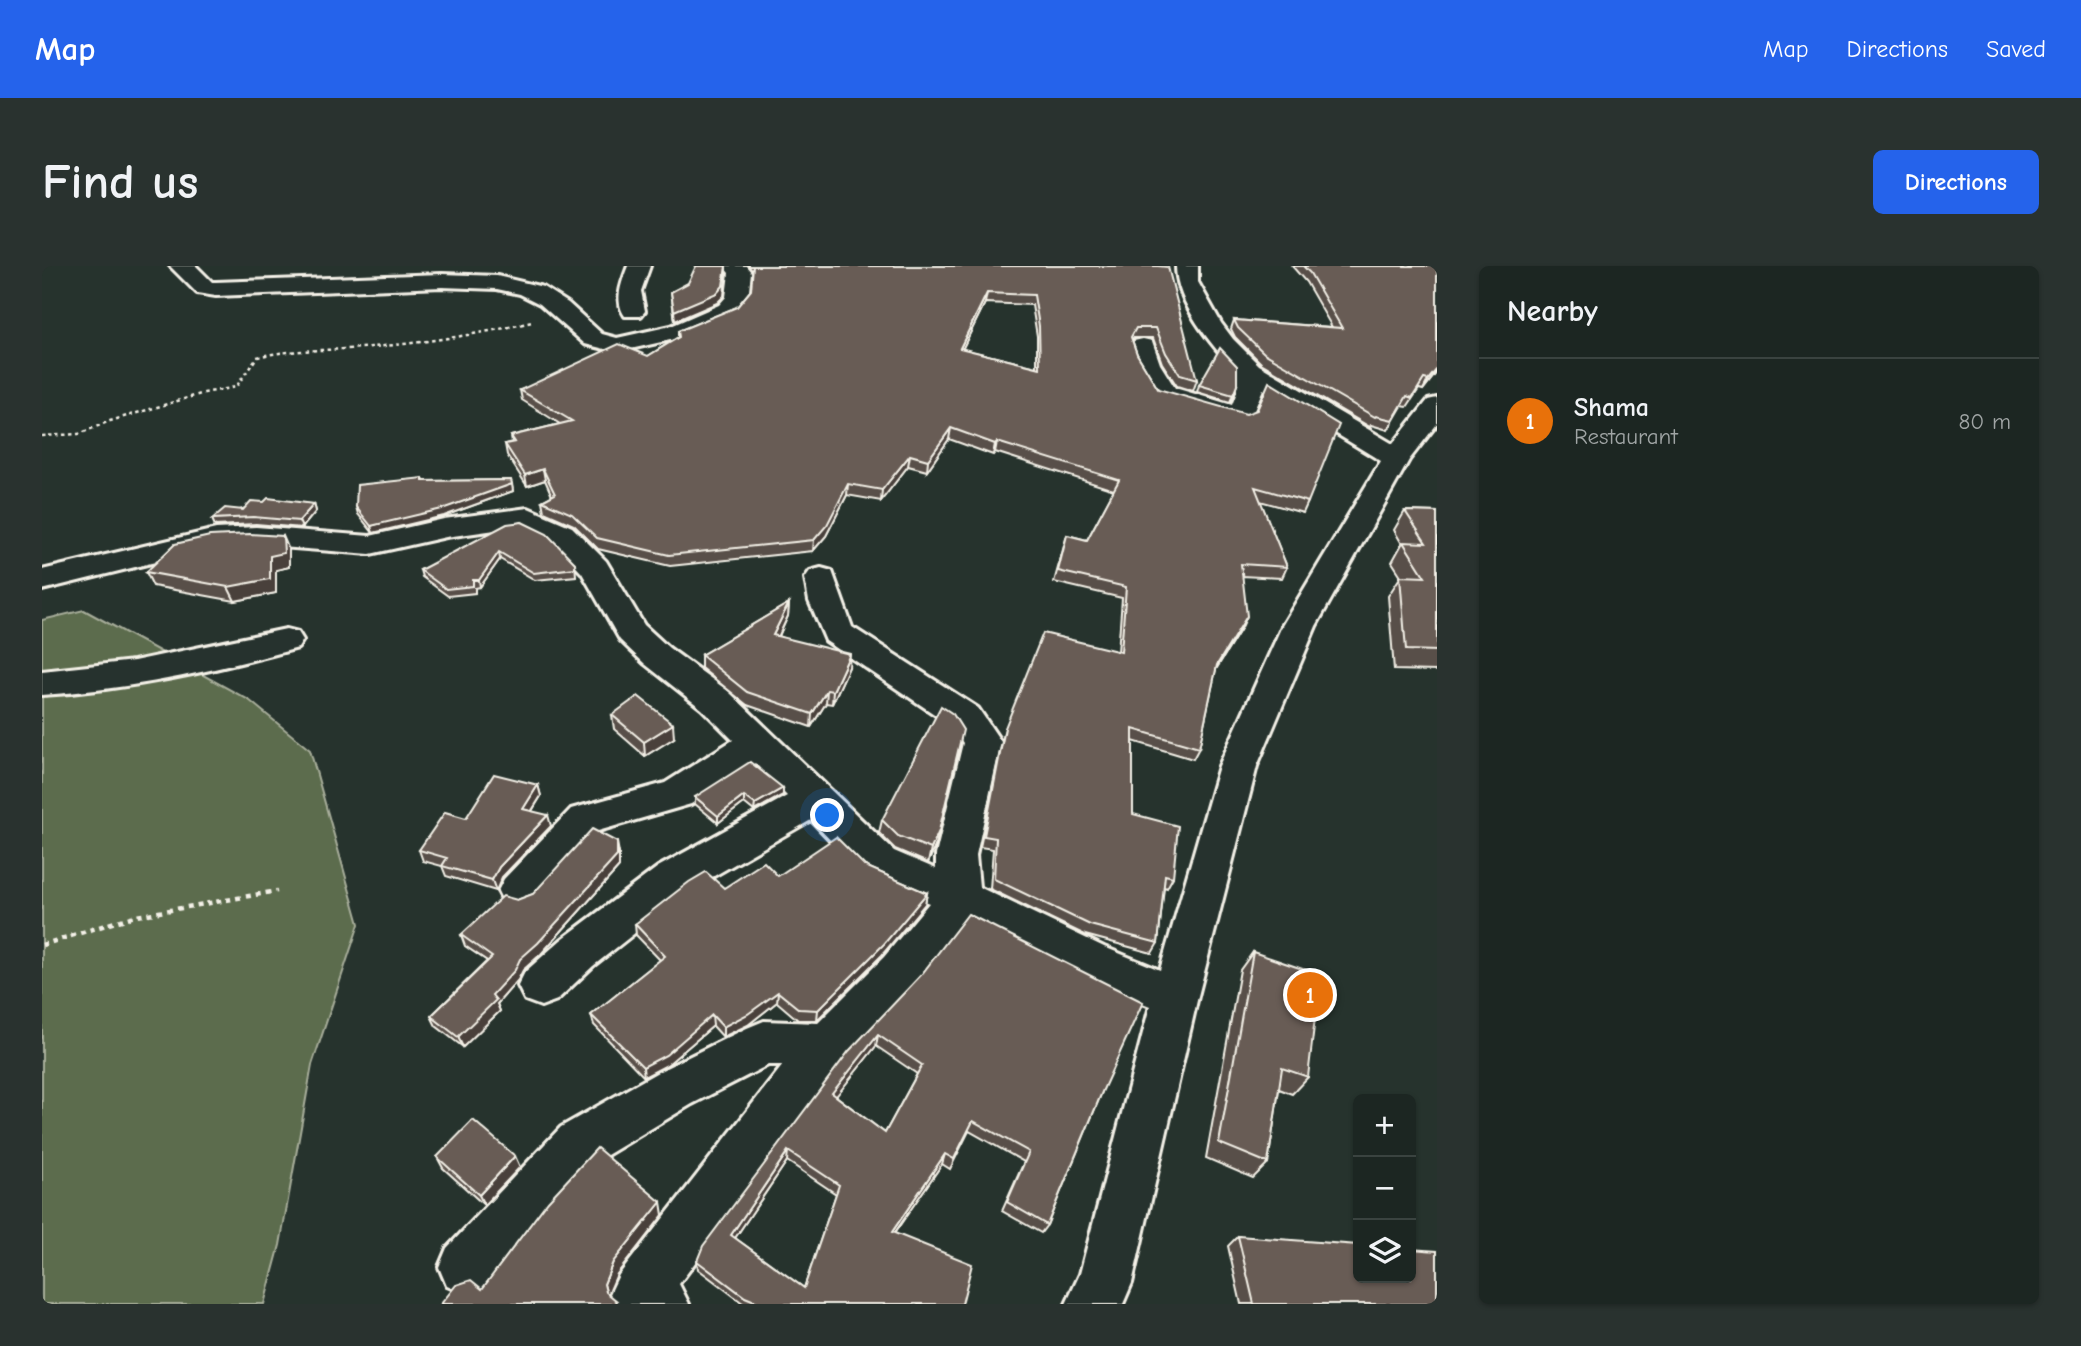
<!DOCTYPE html>
<html lang="en">
<head>
<meta charset="utf-8">
<style>
  body { margin:0; font-family:"Comic Neue",sans-serif; background:#29322f; color:#f1f3f6 }
  .controls { position:absolute; right:21px; bottom:21px; display:grid; overflow:hidden; border-radius:10px; box-shadow:0 2px 5px #0004 }
  .controls button { width:63px; height:63px; display:grid; place-items:center; padding:0; border:0; border-bottom:2px solid #3a4340; background:#1c2622; color:#f1f3f6; font:35px sans-serif }
  .you { position:absolute; left:786px; top:550px; width:24px; height:24px; margin:-18px; border:5px solid #fff; border-radius:50%; background:#1a73e8; box-shadow:0 0 0 10px #1a73e833 }
  .badge { display:grid; place-items:center; width:46px; height:46px; border-radius:50%; background:#2563eb; color:#fff; font-size:23px; font-weight:700 }
  .pin { position:absolute; translate:-50% -50%; border:4px solid #fff; box-shadow:0 2px 7px #0006 }
  .list { margin:0; padding:0; list-style:none }
  h2 { display:flex; justify-content:space-between; align-items:center; height:91px; margin:0; padding:0 28px; font-size:30px }
  h2 small { font-size:23px; font-weight:400; color:#a0a5a5 }
  .list li { display:grid; grid-template-columns:46px 1fr auto; gap:21px; align-items:center; box-sizing:border-box; height:126px; padding:0 28px; border-top:2px solid #3a4340 }
  .list b { display:block; font-size:26px; white-space:nowrap }
  .list p { margin:0; font-size:23px; white-space:nowrap; color:#a0a5a5 }
  .list em { font-size:23px; font-style:normal; color:#a0a5a5 }
  .icon { flex:none; width:38px; height:38px; fill:none; stroke:currentColor; stroke-width:2; stroke-linecap:round; stroke-linejoin:round }
  .map { position:relative; flex:none; width:1395px; height:1038px; overflow:hidden; border-radius:10px }
  header { display:flex; align-items:center; gap:42px; box-sizing:border-box; height:98px; padding:0 35px; background:#2563eb; color:#fff }
  header strong { font-size:33px }
  nav { display:flex; gap:38px; margin-inline-start:auto; font-size:24px }
  .intro { display:flex; align-items:center; justify-content:space-between; box-sizing:border-box; height:168px; padding:0 42px }
  h1 { margin:0; font-size:49px }
  .button { padding:18px 32px; border-radius:10px; background:#2563eb; color:#fff; font-size:24px; font-weight:700 }
  main { display:flex; gap:42px; padding:0 42px }
  aside { flex:1; background:#1c2622; border-radius:10px; box-shadow:0 2px 5px #0004 }
  .map>svg:first-child { display:block }
  .green { fill:#5c6c4e; stroke:#a8ae9b; stroke-width:2 }
  .lines { fill:none; stroke-linecap:round; stroke-linejoin:round }
  .minor-casing { stroke:#f4f1e8; stroke-width:6 }
  .path-far1 { stroke:#f4f1e8; stroke-width:2.5; stroke-dasharray:3.5 3.5; stroke-linecap:butt }
  .path { stroke:#f4f1e8; stroke-width:4.5; stroke-dasharray:5 5; stroke-linecap:butt }
  .minor { fill:#26332d; fill-rule:evenodd }
  .wall { fill:#594f48; stroke:#f4f1e8; stroke-width:2; fill-rule:evenodd }
  .shaded-wall { fill:#49403b; stroke:#f4f1e8; stroke-width:2 }
  .building { fill:#685c54; stroke:#f4f1e8; stroke-width:2; fill-rule:evenodd }
</style>
</head>
<body>
<header>
<strong>Map</strong>
<nav><a>Map</a><a>Directions</a><a>Saved</a></nav>
</header>
<div class="intro"><h1>Find us</h1><a class="button">Directions</a></div>
<main>
<div class="map">
<svg width="1395" height="1038" viewBox="0 0 1395 1038">
  <rect width="100%" height="100%" fill="#26332d"/>
  <filter id="ink" filterUnits="userSpaceOnUse"><feTurbulence type="fractalNoise" baseFrequency=".0143" numOctaves="2"/><feDisplacementMap in="SourceGraphic" scale="14" xChannelSelector="R" yChannelSelector="G"/><feConvolveMatrix kernelMatrix="1 2 1 2 8 2 1 2 1" color-interpolation-filters="sRGB"/></filter>
  <g filter="url(#ink)">
    <polygon class="green" points="42,344 207,434 268,484 317,658 270,799 238,979 222,1038 0,1038 0,354"/>
    <g class="lines">
      <defs>
        <g id="minor">
          <polygon points="128,0 154,0 170,16 174,16 400,8 455,10 501,21 526,37 560,68 575,72 629,60 677,39 684,31 687,7 681,0 704,0 709,6 706,34 693,49 646,70 575,86 543,78 498,38 478,28 455,23 400,21 174,30 155,27"/>
          <path d="M586 0H608L599 25 603 45 599 50H583C572 34 580 16 586 0Z"/>
          <path d="M1134 0H1156V16L1179 57 1191 73 1217 99 1351 178 1386 134 1395 132V158L1367 194 1274 360 1215 500 1156 730 1090 1017 1081 1038H1024L1038 1008 1108 740 1030 709 924 654 874 719 803 794 637 1018 647 1038H573L568 1028 577 1009 741 799H726L650 838 555 895 443 1020 424 1028 405 1020 397 1001 405 982 519 861 616 806 705 762 722 755 776 757 842 691 887 637 822 609 769 554 646 625 551 700 515 734 499 740 483 734 476 720 483 706 519 674 616 601 745 530 713 497 649 538 556 565 492 637 477 642 462 637 456 625 462 613 529 543 623 517 691 474 660 443 603 398 578 374 540 307 508 273 482 260 404 271 328 288 214 279 174 281 0 324V304L174 263 214 261 328 270 402 253 486 242 530 261 564 295 602 359 627 382 686 425 852 585 894 603V589L921 477 910 460 784 375 767 335 763 312 768 305 779 302 790 305 810 361 936 442 959 476 934 589 937 621 1062 681 1118 704 1177 500 1240 360 1339 195 1221 123 1208 154 1199 156 1115 132 1094 98 1089 80 1092 75 1101 73 1110 75 1118 98 1133 122 1190 139 1195 126V106C1170 80 1134 37 1134 0Z"/>
          <path d="M244 363 256 366 261 374 256 382C172 405 87 424 0 429V405L92 395Z"/>
        </g>
      </defs>
      <use href="#minor" class="minor-casing"/>
      <path class="path-far1" d="M0 170 37 168 68 155 162 127 194 121 215 91C248 83 284 85 318 82 375 78 434 69 490 56"/>
      <polyline class="path" points="0,679 89,651 235,625"/>
      <use href="#minor" class="minor"/>
    </g>
    <g class="wall">
      <polygon points="684,0 682,30 675,37 633,55 629,26"/>
      <path d="M706 0H1116L1155 114 1151 125 1135 120 1120 97 1111 72H1091L1090 74 1095 88 1116 123 1266 236 1261 247 1218 235 1245 301 1240 312 1200 310V361L1174 403 1157 482 1151 493 1091 475V548L1131 611 1125 622 1122 621 1116 677 1110 687 1043 669 948 623 951 583 938 581 963 462 1076 386 1080 332 1012 316 1025 269 1045 274 1072 224 953 186 951 189 907 173 885 205 866 200 839 235 805 229 784 270 771 285 628 300 556 283 532 259 502 246 500 235 510 230 503 214 485 220 465 189 463 178 470 176 469 170 518 158 480 134 478 124 606 90 636 71V65L695 41 709 24 711 5ZM943 37 990 39 995 70V101L920 83Z"/>
      <polygon points="1250,0 1395,0 1395,106 1381,124 1377,123 1365,141 1360,140 1346,164 1329,159 1328,161 1219,97 1193,71 1189,63 1192,54 1290,61 1264,16"/>
      <polygon points="1157,119 1195,119 1188,136 1155,126"/>
      <polygon points="381,212 382,215 469,214 471,225 402,250 331,267 316,248 314,241"/>
      <polygon points="222,236 272,238 274,245 260,262 214,258 173,260 170,253"/>
      <polygon points="1363,245 1395,246 1395,405 1352,404 1346,330 1359,310 1350,296 1360,278 1352,264"/>
      <polygon points="480,256 533,297 534,310 493,314 458,293 438,321 433,322 433,327 406,330 380,311 378,304"/>
      <polygon points="247,284 247,301 234,304 234,327 193,335 111,320 104,306"/>
      <polygon points="747,337 746,350 737,370 807,401 790,438 784,437 769,461 705,439 659,402 659,389"/>
      <polygon points="570,449 632,472 603,490 572,463"/>
      <polygon points="496,519 499,530 490,545 509,560 460,611 454,625 404,610 400,600 381,595 377,584 424,552"/>
      <polygon points="741,522 741,529 712,545 702,537 676,557 653,538 653,531"/>
      <polygon points="840,554 894,578 886,597 853,583 837,567"/>
      <polygon points="577,587 577,601 499,688 481,704 476,714 455,738 458,745 421,781 394,760 389,750 445,695 423,680 419,669 475,634 491,628"/>
      <polygon points="823,600 885,627 883,638 840,689 775,754 756,754 735,736 706,759 681,771 671,760 625,799 602,811 552,759 549,749 618,694 594,669 593,658 682,622 736,610"/>
      <polygon points="1211,686 1266,811 1250,828 1237,823 1226,897 1211,912 1164,892 1198,704"/>
      <path d="M879 709 1060 826 1005 959 999 967 960 945 982 896 927 865 908 903 900 898 852 967 920 1038H702L656 1003 655 995ZM834 780 875 808 843 867 794 830ZM745 895 794 928 762 1022 693 972Z"/>
      <polygon points="395,891 478,901 442,939 401,902"/>
      <polygon points="1196,970 1395,1038 1199,1038 1186,980"/>
    </g>
    <g class="shaded-wall">
      <polygon points="684,0 684,8 682,30 675,37 633,55 632,45"/>
      <polygon points="945,27 943,37 916,92 918,82"/>
      <polygon points="1395,103 1395,106 1381,124 1386,114"/>
      <polygon points="909,162 907,173 885,205 886,194"/>
      <polygon points="955,176 953,186 951,189 953,178"/>
      <polygon points="868,189 866,200 839,235 840,224"/>
      <polygon points="501,203 503,214 485,220 483,209"/>
      <polygon points="470,218 471,225 402,250 331,267 329,260"/>
      <polygon points="806,218 805,229 784,270 771,285 772,274"/>
      <polygon points="272,238 274,245 260,262 257,255"/>
      <polygon points="241,270 247,284 247,301 234,304 234,327 193,335 186,321 228,290"/>
      <polygon points="457,286 458,293 438,321 437,314"/>
      <polygon points="747,337 746,350 731,382 731,369"/>
      <polygon points="1205,350 1200,361 1170,410 1175,399"/>
      <polygon points="808,388 807,401 790,438 791,425"/>
      <polygon points="785,424 784,437 769,461 770,448"/>
      <polygon points="631,458 632,472 603,490 602,476"/>
      <polygon points="918,477 894,578 886,597 889,583"/>
      <polygon points="496,519 499,530 484,554 481,543"/>
      <polygon points="741,522 741,529 712,545 713,538"/>
      <polygon points="702,530 702,537 676,557 676,550"/>
      <polygon points="506,549 509,560 460,611 454,625 450,614 457,601"/>
      <polygon points="575,576 577,587 577,601 499,688 481,704 476,714 455,738 458,745 421,781 416,771 478,693"/>
      <polygon points="885,627 883,638 840,689 775,754 776,744"/>
      <polygon points="736,726 735,736 706,759 681,771 681,761"/>
      <polygon points="670,749 671,760 625,799 602,811 601,801"/>
      <polygon points="836,769 834,780 788,838 790,827"/>
      <polygon points="746,885 745,895 689,978 689,969"/>
      <polygon points="903,888 900,898 847,975 850,966"/>
      <polygon points="473,890 478,901 442,939 437,929"/>
      <polygon points="619,936 621,949 575,1008 566,1029 564,1026 562,1018 571,996"/>
    </g>
    <g class="building">
      <polygon points="654,0 684,0 681,20 675,27 632,45 629,26 646,17"/>
      <path d="M711 0H1116L1126 1 1155 114 1138 109 1124 87 1114 62H1094L1089 71 1095 88 1116 123 1204 148 1215 144 1227 116 1297 159 1266 236 1213 221 1245 301 1199 298 1205 350 1175 399 1157 482 1091 463V548L1136 560 1131 611 1123 609 1116 677 1048 659 952 613 954 572 942 570 963 462 1001 367 1079 386 1084 321 1016 305 1025 269 1045 274 1077 214 955 176 953 178 909 162 886 194 868 189 840 224 806 218 785 259 772 274 627 289 555 272 530 248 500 235 513 228 501 203 483 209 463 178 473 176 469 170 530 155 478 124 577 78 606 90 637 71 636 65 695 41 709 24ZM945 27 992 29 997 60 998 102 918 82Z"/>
      <polygon points="1261,0 1395,0 1395,103 1386,114 1382,113 1370,132 1365,130 1351,154 1334,150 1333,151 1222,87 1196,62 1192,54 1300,62 1268,7"/>
      <polygon points="1178,82 1195,100 1195,119 1191,129 1157,119"/>
      <polygon points="381,212 381,215 469,214 470,218 400,243 329,260 314,241 315,219"/>
      <polygon points="226,232 272,238 257,255 211,251 170,253 183,242 201,244 209,235 222,236"/>
      <polygon points="1363,245 1395,246 1395,385 1364,384 1358,310 1383,311 1361,276 1384,277"/>
      <polygon points="480,256 505,268 533,297 533,302 492,307 457,286 437,314 431,314 431,320 404,323 378,304 465,258"/>
      <polygon points="208,268 241,270 242,287 228,290 228,313 186,321 104,306 133,278 168,270"/>
      <polygon points="747,337 731,369 808,388 791,425 785,424 770,448 705,426 659,389"/>
      <polygon points="596,430 631,458 602,476 570,449"/>
      <polygon points="899,440 911,448 921,464 897,565 889,583 856,570 840,554"/>
      <polygon points="708,496 741,522 713,538 702,530 676,550 653,531"/>
      <polygon points="452,508 496,519 481,543 506,549 457,601 450,614 400,600 405,592 377,584 403,546 424,552"/>
      <polygon points="550,563 575,576 575,590 496,677 478,693 473,704 450,729 454,734 416,771 389,750 450,691 419,669 461,630 475,634 491,628"/>
      <polygon points="794,571 823,600 885,627 842,678 776,744 757,743 736,726 706,748 681,761 670,749 624,789 601,801 549,749 623,690 593,658 647,616 664,606 682,622 722,596 736,610"/>
      <path d="M926 648 1101 736 1060 826 1005 959 965 936 987 886 931 855 912 893 903 888 850 966 930 998 920 1038H720L703 1031 655 995 661 980 807 785 879 709ZM836 769 880 799 843 867 790 827ZM746 885 797 919 762 1022 689 969Z"/>
      <polygon points="1211,686 1278,709 1266,811 1240,802 1226,897 1177,877"/>
      <polygon points="431,854 473,890 437,929 395,891"/>
      <polygon points="555,882 619,936 571,996 562,1018 564,1026 575,1035 573,1038 399,1038 414,1019 429,1014 440,1023 506,935"/>
      <polygon points="1196,970 1316,979 1316,1012 1369,1012 1369,983 1395,985 1395,1038 1212,1038"/>
    </g>
  </g>
</svg>
<div class="controls">
<button>+</button>
<button>−</button>
<button><svg class="icon" aria-label="layers" viewBox="0 0 24 24"><path d="M12 4l9 5-9 5-9-5zM3 14l9 5 9-5"/></svg></button>
</div>
<div class="you"></div>
<div class="pin badge" style="left:1268px;top:729px;background:#e8710a">1</div>
</div>
<aside>
<h2>Nearby<small></small></h2>
<ul class="list">
<li><span class="badge" style="background:#e8710a">1</span><div><b>Shama</b><p>Restaurant</p></div><em>80 m</em></li>
</ul>
</aside>
</main>
</body>
</html>
